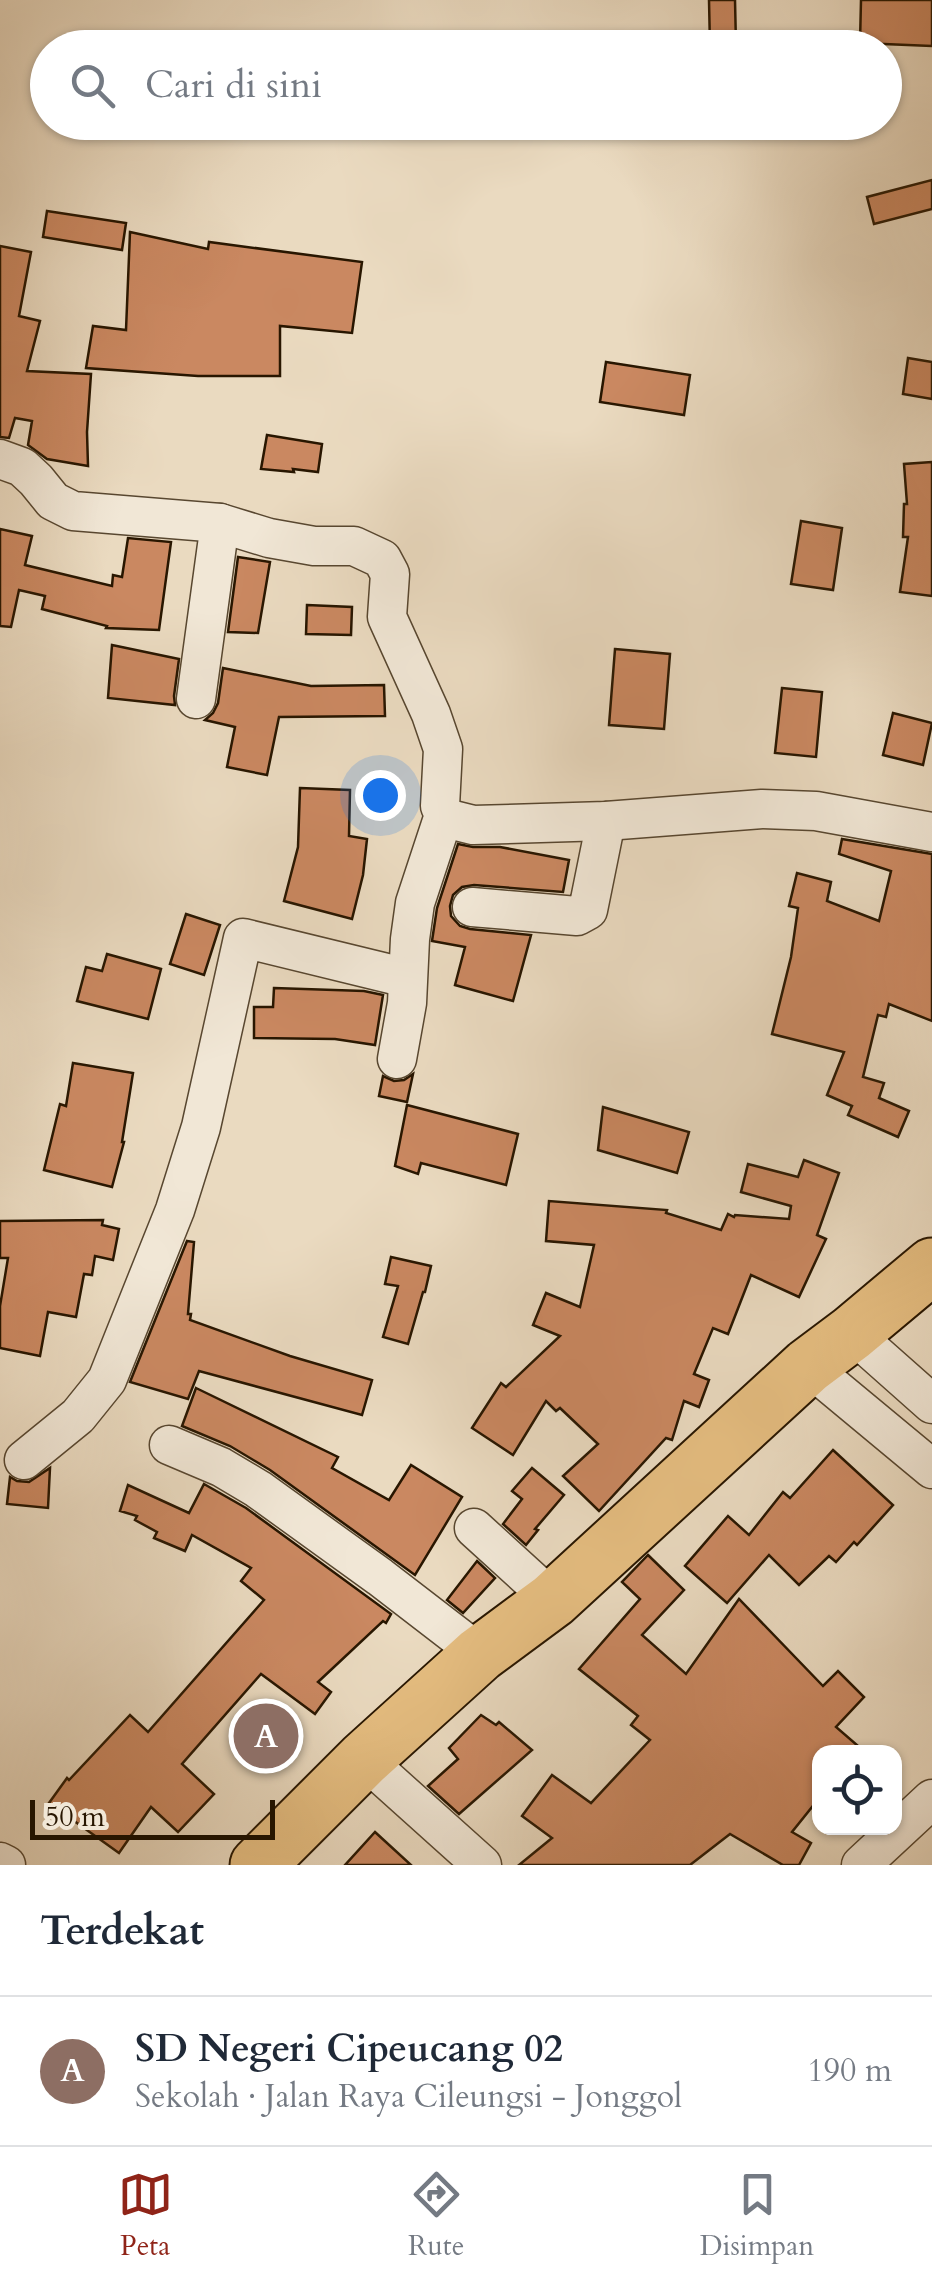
<!DOCTYPE html>
<html lang="id">
<head>
<meta charset="utf-8">
<style>
  body { margin:0; font-family:Cardo,serif; background:#f2f2f3; color:#1f2937 }
  .controls { position:absolute; right:30px; bottom:30px; display:grid; overflow:hidden; border-radius:20px; box-shadow:0 2px 8px #0004 }
  .controls button { width:90px; height:90px; display:grid; place-items:center; padding:0; border:0; border-bottom:2px solid #e0e1e3; background:#fff; color:#1f2937; font:50px sans-serif }
  .scale { position:absolute; left:30px; bottom:25px; width:245px; box-sizing:border-box; padding-left:10px; border:5px solid #281600; border-top:0; font-size:28px; line-height:35px; white-space:nowrap; color:#281600; -webkit-text-stroke:8px #f1e7d6; paint-order:stroke }
  .you { position:absolute; left:380px; top:795px; width:35px; height:35px; margin:-25px; border:8px solid #fff; border-radius:50%; background:#1a73e8; box-shadow:0 0 0 15px #1a73e833 }
  .badge { display:grid; place-items:center; width:65px; height:65px; border-radius:50%; background:#8f2418; color:#fff; font-size:32px; font-weight:700 }
  .pin { position:absolute; translate:-50% -50%; border:5px solid #fff; box-shadow:0 2px 10px #0006 }
  .list { margin:0; padding:0; list-style:none }
  h2 { display:flex; justify-content:space-between; align-items:center; height:130px; margin:0; padding:0 40px; font-size:42px }
  h2 small { font-size:32px; font-weight:400; color:#747a83 }
  .list li { display:grid; grid-template-columns:65px 1fr auto; gap:30px; align-items:center; box-sizing:border-box; height:150px; padding:0 40px; border-top:2px solid #e0e1e3 }
  .list b { display:block; font-size:38px; white-space:nowrap }
  .list p { margin:0; font-size:32px; white-space:nowrap; color:#747a83 }
  .list em { font-size:32px; font-style:normal; color:#747a83 }
  .icon { flex:none; width:55px; height:55px; fill:none; stroke:currentColor; stroke-width:2; stroke-linecap:round; stroke-linejoin:round }
  .map { position:relative; flex:none; width:932px; height:1865px; overflow:hidden }
  .search { position:absolute; background:#fff; box-shadow:0 2px 8px #0004; left:30px; right:30px; top:30px; height:110px; display:flex; align-items:center; gap:25px; box-sizing:border-box; padding:0 35px; border-radius:55px; color:#747a83; font-size:38px }
  .sheet { height:280px; background:#fff }
  nav { display:flex; justify-content:space-around; align-items:center; box-sizing:border-box; height:140px; border-top:2px solid #e0e1e3; background:#fff; font-size:28px; color:#747a83 }
  nav a { display:grid; justify-items:center; gap:5px }
  nav .on { color:#8f2418 }
  .map>svg:first-child { display:block }
  .building { fill:#ca8861; stroke:#281600; stroke-width:2.5 }
  .lines { fill:none; stroke-linecap:round; stroke-linejoin:round }
  .street-casing { stroke:#584730; stroke-width:41 }
  .primary-casing { stroke:#281600; stroke-width:59 }
  .street { stroke:#f1e7d6; stroke-width:38 }
  .primary { stroke:#e5bd80; stroke-width:55 }
</style>
</head>
<body>
<div class="map">
<svg width="932" height="1865" viewBox="0 0 932 1865">
  <rect width="100%" height="100%" fill="#eadac0"/>
  <filter id="stains"><feTurbulence type="fractalNoise" baseFrequency=".002" numOctaves="4"/><feColorMatrix values="0 0 0 0 .2 0 0 0 0 .09 0 0 0 0 .02 0 0 0 .5 -.17"/></filter>
  <radialGradient id="worn" r=".72"><stop offset=".6" stop-color="#630" stop-opacity="0"/><stop offset="1" stop-color="#630" stop-opacity=".3"/></radialGradient>
  <g class="building">
    <polygon points="709,0 735,0 736,45 710,46"/>
    <polygon points="861,0 932,0 932,46 860,43"/>
    <polygon points="932,180 932,209 874,224 867,197"/>
    <polygon points="47,211 126,223 122,250 43,237"/>
    <polygon points="130,232 208,249 209,242 362,262 352,333 280,326 280,376 198,376 86,368 93,326 126,330"/>
    <polygon points="0,246 31,252 19,316 40,321 27,371 91,374 87,432 88,466 47,459 28,445 32,421 15,418 9,438 0,437"/>
    <polygon points="908,358 932,362 932,399 903,394"/>
    <polygon points="606,362 690,375 684,415 600,402"/>
    <polygon points="267,435 322,444 318,472 293,469 294,472 261,469"/>
    <polygon points="932,462 932,596 900,592 908,537 903,537 904,504 907,504 904,464"/>
    <polygon points="801,521 842,528 833,590 791,584"/>
    <polygon points="0,529 32,536 25,565 112,586 113,575 122,577 128,538 171,542 159,630 106,628 107,626 42,609 45,596 19,590 11,627 0,626"/>
    <polygon points="238,557 270,562 258,633 228,632"/>
    <polygon points="307,605 352,607 351,635 306,634"/>
    <polygon points="112,645 179,659 174,696 175,705 108,698"/>
    <polygon points="615,649 670,654 664,729 609,725"/>
    <polygon points="223,668 311,686 384,685 385,716 279,717 267,775 227,767 235,727 205,720 213,713 218,703"/>
    <polygon points="782,688 822,692 816,757 775,753"/>
    <polygon points="893,713 932,723 923,765 883,755"/>
    <polygon points="300,788 350,790 349,836 367,839 363,875 352,919 284,901 298,847"/>
    <polygon points="842,839 932,854 932,1021 889,1004 886,1017 878,1015 863,1077 884,1083 879,1098 909,1111 898,1137 848,1115 852,1106 827,1095 844,1052 772,1034 791,957 798,908 789,906 797,873 831,882 827,901 879,921 891,871 839,854"/>
    <polygon points="458,844 473,847 500,847 569,860 563,892 474,885 462,887 453,895 450,906 451,916 460,926 470,929 531,935 513,1001 455,985 465,947 432,941 437,908"/>
    <polygon points="186,914 220,925 204,975 170,964"/>
    <polygon points="107,954 161,969 148,1019 77,1001 86,967 102,971"/>
    <polygon points="274,988 364,991 383,995 375,1045 335,1039 254,1038 254,1007 273,1007"/>
    <polygon points="73,1063 133,1073 122,1142 124,1142 112,1187 44,1170 60,1104 66,1106"/>
    <polygon points="413,1074 407,1102 379,1096 383,1076 394,1081 404,1080"/>
    <polygon points="407,1105 518,1134 506,1185 421,1163 418,1174 395,1166"/>
    <polygon points="603,1107 689,1132 677,1173 598,1150"/>
    <polygon points="804,1160 839,1173 817,1235 826,1239 799,1297 751,1275 728,1334 713,1328 694,1374 709,1380 699,1407 684,1401 672,1440 666,1438 599,1511 563,1476 598,1444 560,1408 556,1411 546,1401 513,1455 472,1428 501,1383 506,1387 560,1336 533,1325 546,1293 580,1307 594,1245 546,1241 549,1201 667,1210 666,1213 721,1230 728,1214 734,1217 735,1215 789,1219 791,1206 741,1192 748,1164 798,1177"/>
    <polygon points="103,1220 102,1225 119,1229 113,1260 95,1256 92,1275 84,1274 76,1317 48,1312 40,1356 0,1348 0,1306 8,1258 0,1258 0,1221"/>
    <polygon points="187,1241 194,1242 188,1314 191,1314 190,1320 290,1356 372,1380 362,1415 199,1371 188,1399 130,1382"/>
    <polygon points="391,1257 431,1266 425,1292 423,1292 408,1344 383,1337 398,1286 385,1284"/>
    <polygon points="196,1388 338,1457 332,1468 389,1500 411,1465 462,1497 415,1575 270,1470 230,1446 182,1426"/>
    <polygon points="833,1450 893,1505 857,1545 854,1542 836,1562 829,1556 799,1585 769,1555 727,1603 685,1566 728,1516 749,1535 783,1492 790,1498"/>
    <polygon points="50,1468 48,1508 7,1504 10,1477 17,1481 29,1482"/>
    <polygon points="532,1468 564,1495 535,1529 538,1530 526,1545 503,1524 522,1499 512,1491"/>
    <polygon points="204,1484 246,1508 391,1614 386,1623 383,1621 318,1682 331,1692 315,1714 261,1674 182,1764 214,1794 178,1832 151,1807 119,1853 49,1803 67,1778 69,1780 130,1715 148,1732 264,1600 241,1581 251,1568 192,1535 185,1551 154,1538 157,1532 135,1520 137,1516 120,1511 128,1485 189,1513"/>
    <polygon points="648,1555 684,1590 642,1635 686,1674 739,1599 823,1686 838,1671 864,1697 836,1727 865,1752 820,1752 820,1797 792,1832 811,1843 799,1865 783,1865 730,1834 690,1865 519,1865 552,1838 522,1816 552,1775 591,1803 650,1740 631,1725 638,1716 579,1669 640,1599 622,1582"/>
    <polygon points="477,1561 495,1578 463,1613 447,1600"/>
    <polygon points="481,1715 496,1725 499,1722 532,1750 459,1814 428,1786 458,1759 449,1748"/>
    <polygon points="375,1832 411,1865 345,1865"/>
  </g>
  <g class="lines">
    <defs>
      <g id="street">
        <polyline points="0,459 22,467 36,480 53,501 73,511 220,523 269,538 314,546 354,546 382,559 390,574 387,617 431,714 443,749 440,806 444,815 415,903 410,939 407,1003 397,1059"/>
        <polyline points="196,699 220,523"/>
        <polyline points="444,815 453,820 473,825 606,821 762,809 816,811 932,832"/>
        <polyline points="472,907 577,916 588,910 606,821"/>
        <polyline points="852,1333 932,1404"/>
        <polyline points="808,1366 932,1469"/>
        <polyline points="169,1445 221,1467 258,1489 380,1577 480,1654"/>
        <polyline points="24,1460 78,1416 107,1380 175,1210 201,1127 243,938 407,978"/>
        <polyline points="474,1528 553,1600"/>
        <polyline points="364,1759 482,1865"/>
        <polyline points="0,1862 6,1865"/>
        <polyline points="861,1865 932,1799"/>
      </g>
      <polyline id="primary" points="258,1865 364,1759 480,1654 553,1600 808,1366 852,1333 932,1266"/>
    </defs>
    <use href="#street" class="street-casing"/>
    <use href="#primary" class="primary-casing"/>
    <use href="#street" class="street"/>
    <use href="#primary" class="primary"/>
  </g>
  <rect width="100%" height="100%" filter="url(#stains)"/>
  <rect width="100%" height="100%" fill="url(#worn)"/>
</svg>
<div class="controls">
<button><svg class="icon" aria-label="locate" viewBox="0 0 24 24"><circle cx="12" cy="12" r="6"/><path d="M12 2v4M12 18v4M2 12h4M18 12h4"/></svg></button>
</div>
<div class="scale">50 m</div>
<div class="you"></div>
<div class="pin badge" style="left:266px;top:1736px;background:#8d6e63">A</div>
<div class="search"><svg class="icon" aria-label="search" viewBox="0 0 24 24"><circle cx="10" cy="10" r="6"/><path d="M15 15l6 6"/></svg>Cari di sini</div>
</div>
<section class="sheet">
<h2>Terdekat<small></small></h2>
<ul class="list">
<li><span class="badge" style="background:#8d6e63">A</span><div><b>SD Negeri Cipeucang 02</b><p>Sekolah · Jalan Raya Cileungsi - Jonggol</p></div><em>190 m</em></li>
</ul>
</section>
<nav>
<a class="on"><svg class="icon" aria-label="map" viewBox="0 0 24 24"><path d="M3 6l6-2 6 2 6-2v14l-6 2-6-2-6 2zM9 4v14M15 6v14"/></svg>Peta</a>
<a><svg class="icon" aria-label="directions" viewBox="0 0 24 24"><path d="M12 3l9 9-9 9-9-9zM9 14v-3h6M13 9l2 2-2 2"/></svg>Rute</a>
<a><svg class="icon" aria-label="saved" viewBox="0 0 24 24"><path d="M7 4h10v16l-5-4-5 4z"/></svg>Disimpan</a>
</nav>
</body>
</html>
